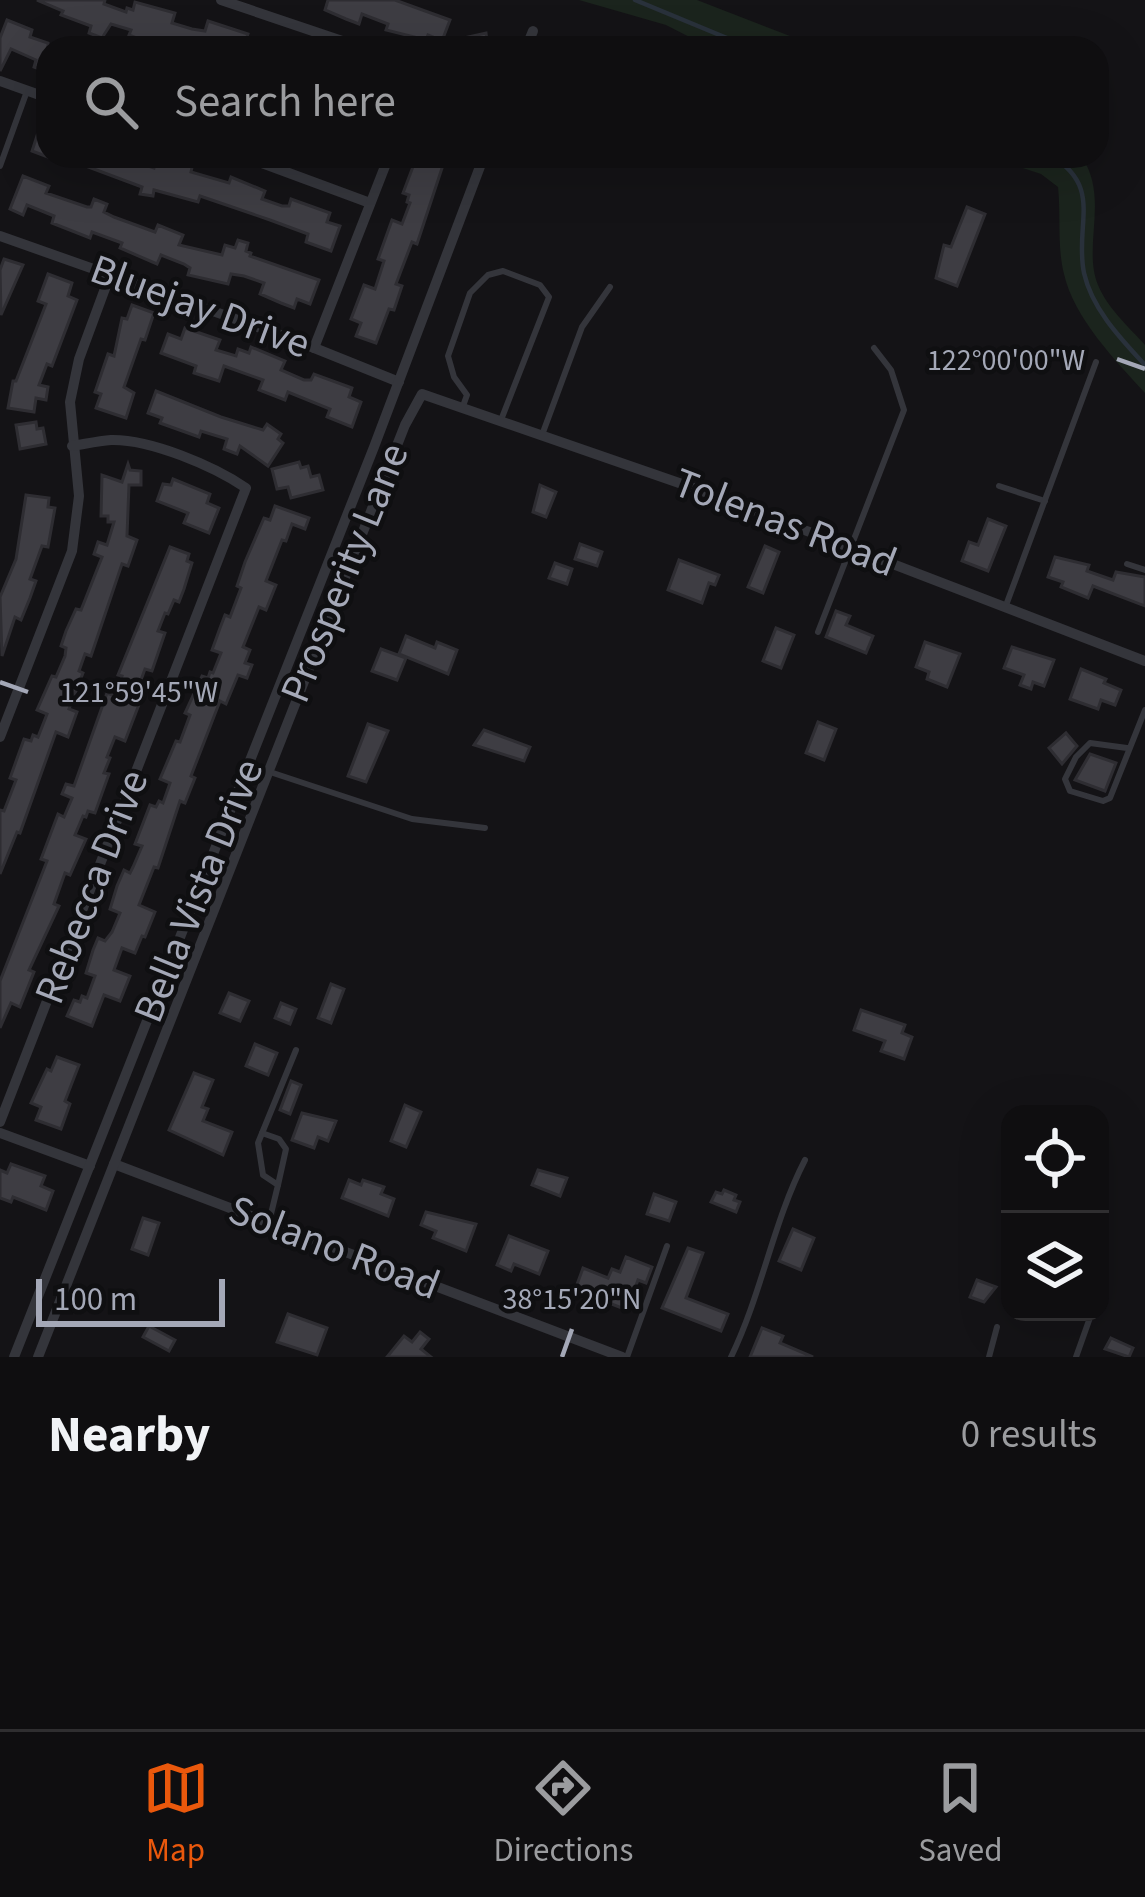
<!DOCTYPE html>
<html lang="en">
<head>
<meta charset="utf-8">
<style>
  body { margin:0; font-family:"Source Sans 3",sans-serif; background:#1d1c1e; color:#f1f3f6 }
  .controls { position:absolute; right:36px; bottom:36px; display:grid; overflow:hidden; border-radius:24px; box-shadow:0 12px 48px #0002 }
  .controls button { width:108px; height:108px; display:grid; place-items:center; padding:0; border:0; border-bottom:3px solid #2f2e30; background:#0f0e10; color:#f1f3f6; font:60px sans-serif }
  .scale { position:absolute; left:36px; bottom:30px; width:189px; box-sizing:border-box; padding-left:12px; border:6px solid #a4a8b7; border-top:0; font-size:33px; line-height:42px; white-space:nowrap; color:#a4a8b7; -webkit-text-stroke:9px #0f0f11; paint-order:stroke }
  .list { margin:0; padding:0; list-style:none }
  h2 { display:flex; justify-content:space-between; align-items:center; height:156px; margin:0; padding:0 48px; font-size:51px }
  h2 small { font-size:39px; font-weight:400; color:#9b9c9f }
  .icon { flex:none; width:66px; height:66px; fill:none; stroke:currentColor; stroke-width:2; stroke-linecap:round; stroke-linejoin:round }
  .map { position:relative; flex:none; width:1145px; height:1357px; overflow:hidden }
  .search { position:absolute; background:#0f0e10; box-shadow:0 12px 48px #0002; left:36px; right:36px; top:36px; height:132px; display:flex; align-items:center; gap:30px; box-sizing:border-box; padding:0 42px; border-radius:36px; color:#9b9c9f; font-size:45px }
  .sheet { height:372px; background:#0f0e10 }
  nav { display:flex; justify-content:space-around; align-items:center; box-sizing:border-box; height:168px; border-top:3px solid #2f2e30; background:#0f0e10; font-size:33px; color:#9b9c9f }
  nav a { display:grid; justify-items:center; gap:6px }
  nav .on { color:#ea580c }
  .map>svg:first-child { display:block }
  .green { fill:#1b241d }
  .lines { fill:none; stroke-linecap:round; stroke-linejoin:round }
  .stream { stroke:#29313b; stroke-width:4.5 }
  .building { fill:#3e3d43; stroke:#2e2d32; stroke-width:3 }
  .lane { stroke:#34353b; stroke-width:6 }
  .street { stroke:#34353b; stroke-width:10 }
  .ticks { fill:none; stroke:#a4a8b7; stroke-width:4.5 }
  .labels { text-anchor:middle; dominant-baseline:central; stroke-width:9; stroke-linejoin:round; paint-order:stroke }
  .street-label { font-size:42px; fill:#a4a8b7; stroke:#0f0f11 }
  .ticks-label { font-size:30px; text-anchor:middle; fill:#a4a8b7; stroke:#0f0f11; stroke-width:9; stroke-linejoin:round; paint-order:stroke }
</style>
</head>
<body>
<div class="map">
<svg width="1145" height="1357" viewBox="0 0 1145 1357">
  <rect width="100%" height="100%" fill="#141316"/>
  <g class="green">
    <polygon points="579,0 697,0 821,48 711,48 666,25"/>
    <path d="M986 156H1081C1110 197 1082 246 1098 285 1108 309 1129 327 1145 345V393C1115 360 1074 318 1064 274 1057 247 1061 215 1058 187L1041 174Z"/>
  </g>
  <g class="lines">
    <g class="stream">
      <polyline points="635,0 751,48"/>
      <path d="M1051 156C1104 187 1074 225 1084 273 1092 309 1121 339 1145 365"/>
    </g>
  </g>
  <g class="building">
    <polygon points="37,0 105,0 104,4 126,12 127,8 133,10 135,2 175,13 172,23 192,29 205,31 208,21 248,34 246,40 264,48 160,48 129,35 131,30 111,24 102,38 89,33 91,26 61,15 63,11"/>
    <polygon points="328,0 395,0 450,20 442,41 428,35 426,40 386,30 388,24 362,14 359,24 346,19 325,10"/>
    <polygon points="7,20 32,30 30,37 48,43 48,72 34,67 36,60 11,49 0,71 0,38"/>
    <polygon points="486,33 488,48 438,48 437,44"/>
    <polygon points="46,108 48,108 48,157 32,151"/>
    <polygon points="59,156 120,156 154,168 157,157 180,160 193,163 191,172 229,183 231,177 265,191 262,199 282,206 289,206 291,199 330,213 327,222 340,226 331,251 306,242 308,234 270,220 200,196 198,202 154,190 153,196 140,194 142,187"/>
    <polygon points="417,156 446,156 417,244 412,242 396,284 402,286 394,310 389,309 376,343 356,336 361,323 351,319 364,285 375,289 384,261 378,259 392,220 402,224 410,203 407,202 409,195 403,193"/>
    <polygon points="23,176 49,186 46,193 87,207 91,207 94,199 107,204 104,212 114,217 155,232 158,225 183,235 179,245 222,255 225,245 235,248 238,240 248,243 246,251 251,253 250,256 319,280 310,304 297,299 294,308 281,303 260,294 264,283 244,276 231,274 228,284 188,275 190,268 184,264 161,255 157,264 120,248 122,243 92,232 90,238 52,223 54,216 27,205 23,215 10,209"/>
    <polygon points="967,207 985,214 957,286 936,278 944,245 951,247"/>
    <polygon points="4,259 23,265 1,315 0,270"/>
    <polygon points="48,274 72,283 68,296 77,300 52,366 47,364 39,385 48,387 46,400 36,398 34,412 8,408 13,381 16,381 46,304 38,301"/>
    <polygon points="132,305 154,313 145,340 141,339 124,387 134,393 126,418 96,408 101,394 95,392 108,354 114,356 122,318 127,319"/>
    <polygon points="185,328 220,340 216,350 236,356 238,349 249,353 251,347 285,361 281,370 304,380 311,380 314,374 352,388 349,397 361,402 352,427 327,417 330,409 288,392 285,400 259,390 263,380 224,366 219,381 194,373 196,366 161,353 168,334 181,339"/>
    <polygon points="156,391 221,417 263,430 267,424 281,434 278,439 283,443 268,466 240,446 237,454 224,449 227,439 201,431 199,437 160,423 162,418 148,413"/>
    <polygon points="36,422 37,429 43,428 46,444 20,449 16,425"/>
    <polygon points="299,462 301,468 308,466 311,477 319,475 323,490 291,498 288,487 277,489 272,469"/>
    <polygon points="128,464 130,470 141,471 141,485 129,485 127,536 137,540 128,566 122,564 91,656 85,654 79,671 83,673 69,709 77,712 68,737 56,732 20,833 17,832 0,874 0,810 4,811 16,780 10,778 24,739 31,741 33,735 38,737 47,714 37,710 52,676 56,677 65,656 66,648 61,646 66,631 76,609 81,610 102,557 94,554 98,542 107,545 114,522 108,522 108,516 101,516 102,475 122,482"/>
    <polygon points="173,479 210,494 207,503 219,508 209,533 184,523 188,513 157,501 163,484 171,485"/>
    <polygon points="540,485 556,492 546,517 533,512"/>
    <polygon points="26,495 49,498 48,507 55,508 48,547 42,546 30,579 36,581 30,598 21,620 15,617 2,656 0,597 16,559"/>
    <polygon points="275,506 309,518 305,529 292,524 286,541 282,540 266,581 276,585 266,610 259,607 243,647 250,650 245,663 252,665 247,678 238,675 226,704 220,701 191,776 195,778 185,803 180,801 158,868 154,867 139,905 155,912 145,937 142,936 135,953 122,948 114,970 130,976 120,1001 104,995 92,1026 67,1016 74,1000 80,1002 82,996 87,998 95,976 86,973 93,950 98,938 105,941 112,932 120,913 110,909 117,886 124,870 130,873 133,867 142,846 135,844 150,805 156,807 159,801 163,803 170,783 160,779 176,741 180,742 190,715 185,713 202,676 208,678 210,672 213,673 221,653 212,650 220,628 225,615 230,617 241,588 237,586 245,562 264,518 270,520"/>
    <polygon points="988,519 1006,526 988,571 962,561 969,542 978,545"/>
    <polygon points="580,544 602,552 597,566 575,559"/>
    <polygon points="765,546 779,552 763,593 748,587"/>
    <polygon points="170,547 189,554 187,561 192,563 184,589 179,602 174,600 168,614 165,613 158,631 165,633 152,671 145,669 136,694 134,700 140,702 125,741 115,737 107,757 110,758 104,773 109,774 95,813 88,811 86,817 83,816 75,835 86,839 70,875 65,873 54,904 59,906 29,970 34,972 20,1007 11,1003 0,1028 0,981 47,861 41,859 58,814 64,817 72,798 62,794 66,784 74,786 107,693 115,696 122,676 118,675"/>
    <polygon points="1055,557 1089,565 1087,571 1113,580 1116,572 1145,577 1145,606 1093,586 1088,598 1061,587 1063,582 1048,577"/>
    <polygon points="679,560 719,575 715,585 709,583 702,603 668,590"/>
    <polygon points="555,563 572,569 567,584 549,578"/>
    <polygon points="836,611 850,616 846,625 873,636 866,653 826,637"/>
    <polygon points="776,628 794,635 781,668 763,661"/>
    <polygon points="406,636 435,648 437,642 457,650 448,674 399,654"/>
    <polygon points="925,642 960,654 947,687 927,679 929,672 916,667"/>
    <polygon points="1012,647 1054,660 1044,686 1033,682 1031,689 1020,685 1024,675 1004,668"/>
    <polygon points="381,649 406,658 397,680 372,671"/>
    <polygon points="1081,669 1106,679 1104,683 1121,690 1115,705 1101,700 1098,709 1070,699"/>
    <polygon points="818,722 836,729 824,760 806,753"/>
    <polygon points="368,724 388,731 366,782 348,776"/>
    <polygon points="484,730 530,747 524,761 474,745"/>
    <polygon points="1066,733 1077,746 1062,764 1049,748"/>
    <polygon points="1090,754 1116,763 1105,791 1075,780"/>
    <polygon points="331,984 344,989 331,1023 318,1018"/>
    <polygon points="229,993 249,1001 240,1021 220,1013"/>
    <polygon points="281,1003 296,1009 290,1024 275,1018"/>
    <polygon points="861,1010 905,1025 902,1033 912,1037 904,1059 881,1051 885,1041 854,1030"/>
    <polygon points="255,1044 277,1053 268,1075 246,1066"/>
    <polygon points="57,1057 79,1065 65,1101 70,1104 61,1129 36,1120 41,1107 31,1103 47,1069 51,1071"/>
    <polygon points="194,1073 213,1080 202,1107 208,1109 203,1121 232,1132 223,1155 169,1130"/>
    <polygon points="291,1081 301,1085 290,1114 280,1110"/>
    <polygon points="405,1105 421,1112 406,1147 391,1141"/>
    <polygon points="302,1113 336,1121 328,1141 318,1137 314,1148 292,1140"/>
    <polygon points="11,1164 45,1176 41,1186 53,1191 46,1210 13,1197 11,1202 0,1198 0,1170 7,1173"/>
    <polygon points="538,1170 567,1178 560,1196 532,1185"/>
    <polygon points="349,1180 361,1185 363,1180 384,1187 381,1194 394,1199 388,1216 342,1198"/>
    <polygon points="724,1190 736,1195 734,1200 740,1202 736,1212 711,1202 716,1192 722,1194"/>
    <polygon points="654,1194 676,1202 669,1221 647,1214"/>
    <polygon points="426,1212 476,1224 466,1251 433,1238 436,1231 421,1225"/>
    <polygon points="143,1218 159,1223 148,1255 132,1249"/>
    <polygon points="793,1229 814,1238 801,1270 779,1261"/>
    <polygon points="509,1236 548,1251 539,1274 514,1264 511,1271 497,1265"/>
    <polygon points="688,1248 703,1253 686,1298 728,1314 721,1331 662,1308"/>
    <polygon points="626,1257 652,1267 646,1283 638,1280 627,1310 575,1290 583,1268 608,1278 612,1269 620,1272"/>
    <polygon points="977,1280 996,1287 984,1302 970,1297"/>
    <polygon points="288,1314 327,1328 317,1355 277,1342"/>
    <polygon points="149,1326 175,1340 169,1351 143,1337"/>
    <polygon points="762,1328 783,1336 780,1343 813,1357 750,1357"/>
    <polygon points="420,1332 429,1339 421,1349 431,1357 387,1357 404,1336 412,1342"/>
    <polygon points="1111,1338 1133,1348 1129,1357 1105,1349"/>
  </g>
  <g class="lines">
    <g class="lane">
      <polyline points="0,166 27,91"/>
      <polyline points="463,406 467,395 454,377 448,356 470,293 488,275 503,271 540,285 549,297 501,420"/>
      <polyline points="542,435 582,327 610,287"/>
      <polyline points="999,486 1045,501"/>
      <polyline points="1127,564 1145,570"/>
      <polyline points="1005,608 1096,362"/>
      <polyline points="818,632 904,410 891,370 874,348"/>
      <polyline points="1127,748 1090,743 1076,757 1065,779 1070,791 1103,801 1110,798 1145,710"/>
      <polyline points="270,772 412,819 485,828"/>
      <polyline points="262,1133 279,1139 286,1149 278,1185"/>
      <polyline points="269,1222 278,1185 263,1175 258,1143 296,1050"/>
      <polyline points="627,1357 667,1246"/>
      <path d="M731 1357C762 1293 773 1222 805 1160"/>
      <polyline points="989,1357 997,1327"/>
      <polyline points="1076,1357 1092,1312"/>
    </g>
    <g class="street">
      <polyline points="221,0 363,48"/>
      <polyline points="526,48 533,31"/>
      <polyline points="0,81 48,98"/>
      <polyline points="243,156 370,203"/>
      <polyline points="0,236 292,339 399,382"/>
      <polyline points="314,348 389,156"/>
      <polyline points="0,737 72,551 79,496 70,402 79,359 110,275"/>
      <path d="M0 1122 246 488C214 466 150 439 111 440 98 441 85 444 72 446"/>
      <polyline points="0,1133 90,1166"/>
      <polyline points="114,1164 622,1357"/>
      <polyline points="14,1357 374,447 484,156"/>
      <polyline points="38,1357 405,425 422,394 708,493 1145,661"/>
    </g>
  </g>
  <path class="ticks" d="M1117 359 1145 369M0 682 28 692M562 1357 572 1329"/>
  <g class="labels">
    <g class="street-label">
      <text transform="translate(200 307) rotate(20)">Bluejay Drive</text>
      <text transform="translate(785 523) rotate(21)">Tolenas Road</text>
      <text transform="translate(345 573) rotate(-68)">Prosperity Lane</text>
      <text transform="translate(92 887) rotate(-69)">Rebecca Drive</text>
      <text transform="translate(199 891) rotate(-68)">Bella Vista Drive</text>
      <text transform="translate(334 1248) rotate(21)">Solano Road</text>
    </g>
  </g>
  <g class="ticks-label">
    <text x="1006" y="370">122°00'00"W</text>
    <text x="139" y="702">121°59'45"W</text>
    <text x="572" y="1309">38°15'20"N</text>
  </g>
</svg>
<div class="controls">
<button><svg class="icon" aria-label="locate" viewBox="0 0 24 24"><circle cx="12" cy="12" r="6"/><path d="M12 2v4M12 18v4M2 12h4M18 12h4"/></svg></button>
<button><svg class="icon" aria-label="layers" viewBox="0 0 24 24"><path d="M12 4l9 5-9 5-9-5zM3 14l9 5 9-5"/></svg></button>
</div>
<div class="scale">100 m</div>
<div class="search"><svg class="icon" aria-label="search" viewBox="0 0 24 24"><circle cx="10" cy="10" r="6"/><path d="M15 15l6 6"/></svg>Search here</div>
</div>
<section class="sheet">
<h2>Nearby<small>0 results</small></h2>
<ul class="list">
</ul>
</section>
<nav>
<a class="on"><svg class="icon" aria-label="map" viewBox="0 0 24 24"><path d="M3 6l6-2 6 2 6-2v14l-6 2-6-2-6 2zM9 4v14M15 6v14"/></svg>Map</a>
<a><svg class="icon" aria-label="directions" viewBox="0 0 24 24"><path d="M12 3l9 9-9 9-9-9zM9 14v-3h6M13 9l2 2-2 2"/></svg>Directions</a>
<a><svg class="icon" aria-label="saved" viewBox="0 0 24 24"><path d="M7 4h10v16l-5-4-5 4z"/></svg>Saved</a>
</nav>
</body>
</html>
